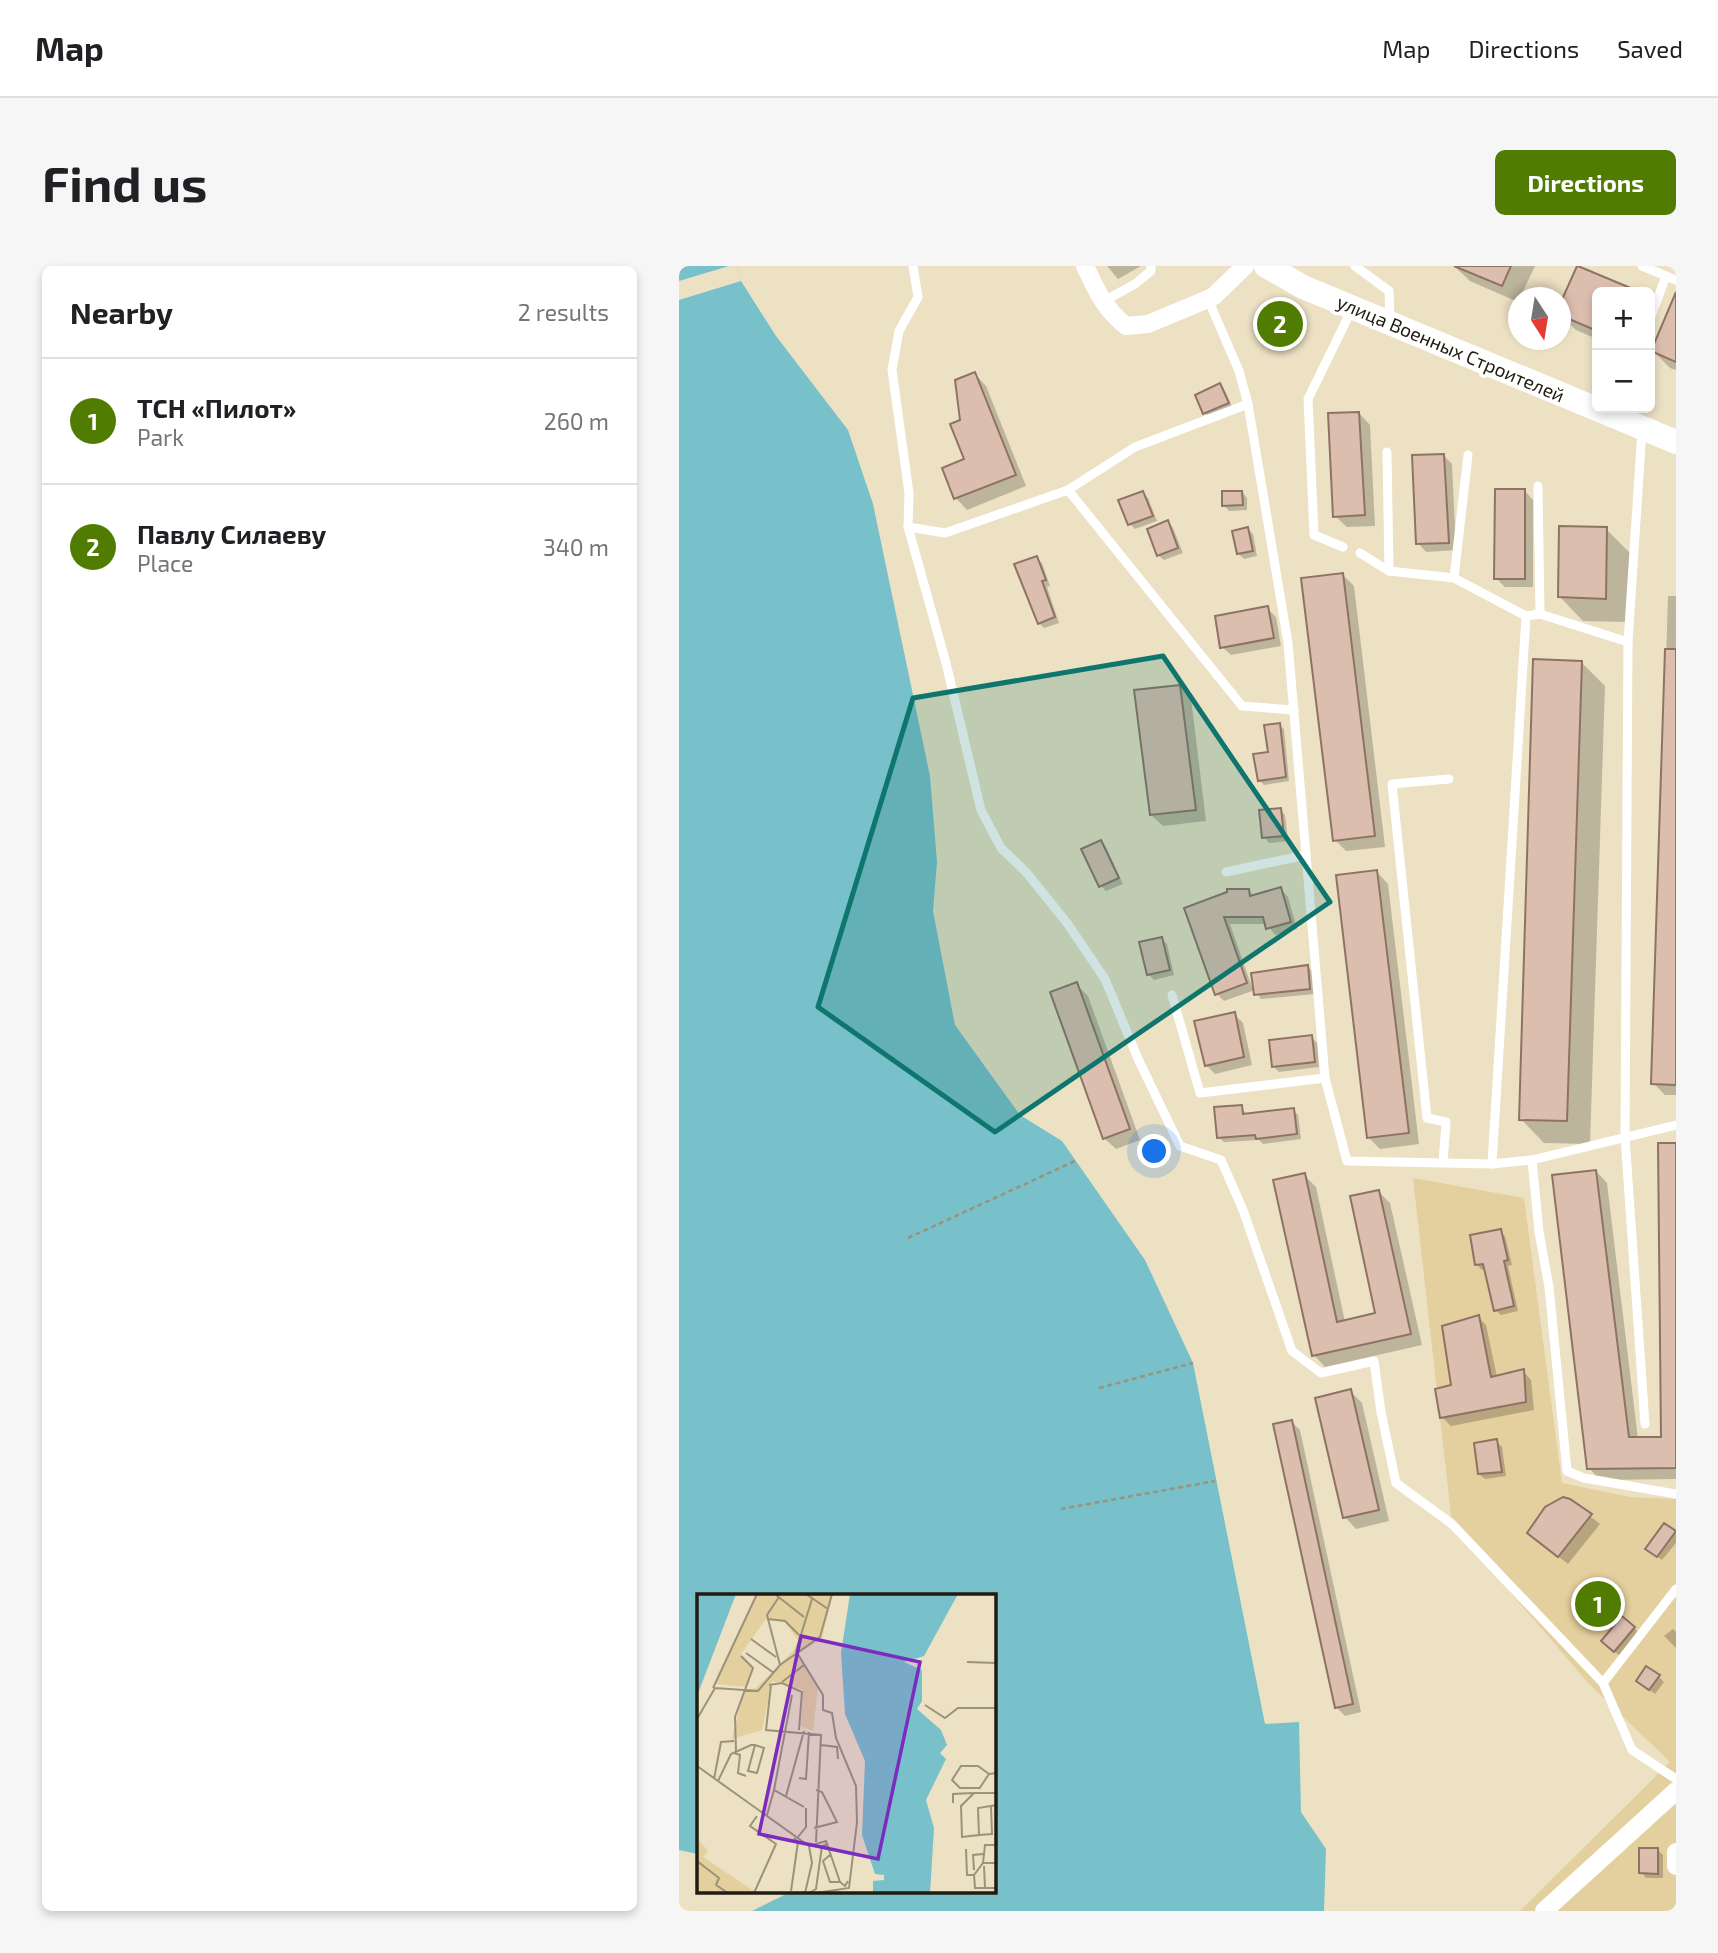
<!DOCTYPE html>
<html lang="en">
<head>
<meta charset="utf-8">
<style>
  body { margin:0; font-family:"Exo 2",sans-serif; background:#f6f6f6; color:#202124 }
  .controls { position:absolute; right:21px; top:21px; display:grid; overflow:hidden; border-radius:10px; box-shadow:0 4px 10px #0003 }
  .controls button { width:63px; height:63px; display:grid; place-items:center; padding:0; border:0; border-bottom:2px solid #e0e0e0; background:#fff; color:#202124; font:35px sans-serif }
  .compass { position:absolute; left:829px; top:21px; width:63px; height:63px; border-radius:50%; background:#fff; box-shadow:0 4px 10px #0003; rotate:168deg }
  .you { position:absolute; left:476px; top:886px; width:24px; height:24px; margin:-18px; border:5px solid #fff; border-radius:50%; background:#1a73e8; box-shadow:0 0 0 10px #1a73e833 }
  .badge { display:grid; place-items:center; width:46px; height:46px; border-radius:50%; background:#507d01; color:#fff; font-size:23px; font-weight:700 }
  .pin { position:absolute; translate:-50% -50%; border:4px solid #fff; box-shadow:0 2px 7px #0006 }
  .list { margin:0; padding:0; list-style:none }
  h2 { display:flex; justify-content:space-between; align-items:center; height:91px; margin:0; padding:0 28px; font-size:30px }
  h2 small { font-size:23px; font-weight:400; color:#757577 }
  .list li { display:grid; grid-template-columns:46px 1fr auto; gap:21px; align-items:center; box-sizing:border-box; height:126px; padding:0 28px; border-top:2px solid #e0e0e0 }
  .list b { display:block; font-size:26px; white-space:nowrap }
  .list p { margin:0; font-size:23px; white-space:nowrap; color:#757577 }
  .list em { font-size:23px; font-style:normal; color:#757577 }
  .map { position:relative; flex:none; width:997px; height:1645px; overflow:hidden; border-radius:10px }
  header { display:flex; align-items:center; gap:42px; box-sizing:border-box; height:98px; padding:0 35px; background:#fff; border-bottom:2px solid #e0e0e0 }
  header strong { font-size:33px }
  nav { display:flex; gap:38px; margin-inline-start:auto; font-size:24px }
  .intro { display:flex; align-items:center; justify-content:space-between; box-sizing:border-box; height:168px; padding:0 42px }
  h1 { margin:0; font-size:49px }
  .button { padding:18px 32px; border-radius:10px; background:#507d01; color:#fff; font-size:24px; font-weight:700 }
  main { display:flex; gap:42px; padding:0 42px }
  aside { flex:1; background:#fff; border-radius:10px; box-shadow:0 4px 10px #0003 }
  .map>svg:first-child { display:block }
  .green { fill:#e4cf9e }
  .water { fill:#78c0ca }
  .pier { fill:#ede1c4 }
  .shadow { fill:#0003 }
  .building { fill:#dcbeae; stroke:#8e7365; stroke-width:2 }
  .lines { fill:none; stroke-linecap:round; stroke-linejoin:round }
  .path { stroke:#9a927c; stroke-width:2.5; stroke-dasharray:5 3.5; stroke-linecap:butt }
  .service { stroke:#fff; stroke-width:9 }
  .minor { stroke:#fff; stroke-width:18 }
  .secondary { stroke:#fff; stroke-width:24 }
  .marked { fill:#0f766e; fill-opacity:0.2; stroke:#0f766e; stroke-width:5; stroke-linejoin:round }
  .labels { text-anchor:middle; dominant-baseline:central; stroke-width:7; stroke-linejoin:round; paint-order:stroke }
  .street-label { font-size:19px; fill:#201c11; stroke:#fff }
  .inset-road { fill:none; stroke:#9b927c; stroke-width:2 }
  .view { fill:#7b2cbf; fill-opacity:0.15; stroke:#7b2cbf; stroke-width:3.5 }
  .inset-edge { fill:none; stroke:#201c11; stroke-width:3.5 }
</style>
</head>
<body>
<header>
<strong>Map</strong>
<nav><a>Map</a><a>Directions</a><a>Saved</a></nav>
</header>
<div class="intro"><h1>Find us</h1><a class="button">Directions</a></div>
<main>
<aside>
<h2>Nearby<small>2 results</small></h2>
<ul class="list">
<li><span class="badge">1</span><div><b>ТСН «Пилот»</b><p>Park</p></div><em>260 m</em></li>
<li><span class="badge">2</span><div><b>Павлу Силаеву</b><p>Place</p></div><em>340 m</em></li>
</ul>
</aside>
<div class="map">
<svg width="997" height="1645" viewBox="0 0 997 1645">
  <rect width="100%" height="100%" fill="#ede1c4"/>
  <polygon class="green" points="734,912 845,932 883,1217 951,1231 997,1233 997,1645 841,1645 991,1496 910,1418 773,1258"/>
  <polygon class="water" points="0,0 58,0 62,15 97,70 169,164 194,238 251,510 258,596 254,645 276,759 341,849 383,875 466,994 514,1097 586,1458 620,1456 622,1546 647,1583 645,1645 73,1645 111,1626 315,1626 315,1330 19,1330 19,1588 0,1584"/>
  <polygon class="pier" points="50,0 58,0 62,15 0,34 0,15"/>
  <g class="shadow">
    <polygon points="428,0 462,0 439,13"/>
    <polygon points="775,0 856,0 839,36 791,15"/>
    <polygon points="899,2 948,22 952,26 918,26 918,73 897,64 881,49"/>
    <polygon points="997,41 997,104 991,102 974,85"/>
    <polygon points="296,108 307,120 347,220 288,244 277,232 287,194 283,155"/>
    <polygon points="540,119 546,125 554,143 531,152 526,147"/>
    <polygon points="680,147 691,159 696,260 668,261 656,250"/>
    <polygon points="765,190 773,198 777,284 747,286 739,277"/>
    <polygon points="846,225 854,234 854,321 826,321 817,312"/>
    <polygon points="563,226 568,232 568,244 550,245 545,239"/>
    <polygon points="464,227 469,232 478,255 456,263 451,258"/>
    <polygon points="489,256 494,262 504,287 485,294 479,289"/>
    <polygon points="568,263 574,268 578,290 565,293 559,287"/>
    <polygon points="927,263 951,287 950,356 904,355 881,331"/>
    <polygon points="358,292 363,297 371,320 368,321 380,357 365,362 360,357"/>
    <polygon points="664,309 675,320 706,581 667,585 656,574"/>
    <polygon points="989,330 997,330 997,829 986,829 974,817"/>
    <polygon points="588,342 597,351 602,380 552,389 543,381"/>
    <polygon points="902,396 926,420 911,878 865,877 842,853"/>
    <polygon points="501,420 512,432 527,555 484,560 472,549"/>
    <polygon points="600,459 605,463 610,515 585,519 580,514"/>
    <polygon points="601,543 606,549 609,575 590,577 585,571"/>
    <polygon points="422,576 427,581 444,618 427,625 422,620"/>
    <polygon points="698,606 709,618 740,878 701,883 690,872"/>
    <polygon points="601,623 609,631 618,663 596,669 588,658 551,658 574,724 629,701 634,706 636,728 582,733 576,724 545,735 538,728 507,643 570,625 576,631"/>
    <polygon points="483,673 488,678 495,709 475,714 469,708"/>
    <polygon points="397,718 409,730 461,874 437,883 425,872"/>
    <polygon points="555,748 564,757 573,799 536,808 527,799"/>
    <polygon points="632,771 638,777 640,801 600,806 594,800"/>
    <polygon points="562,841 568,849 614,844 619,849 622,873 584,878 580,874 545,876 539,871"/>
    <polygon points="997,879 997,1213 921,1214 910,1202 917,905 928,917 959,1173 983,1172"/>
    <polygon points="625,909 637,921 666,1056 699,1049 700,926 711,937 743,1079 646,1101 635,1089"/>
    <polygon points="821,965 826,970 833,999 829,1000 839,1045 822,1049 816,1044 807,1003 803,1004 798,999"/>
    <polygon points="799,1051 807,1059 818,1111 844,1105 852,1114 855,1144 772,1160 763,1151"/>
    <polygon points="671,1125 683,1137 710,1255 677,1263 666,1251"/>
    <polygon points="613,1156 621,1164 682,1446 666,1450 657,1441"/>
    <polygon points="817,1175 823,1181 827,1210 806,1213 800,1208"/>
    <polygon points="891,1235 921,1258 889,1298 850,1267"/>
    <polygon points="986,1259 997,1268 997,1277 983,1294 974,1288"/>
    <polygon points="955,1362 960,1367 941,1390 929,1380"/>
    <polygon points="994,1363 997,1366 997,1382 985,1370"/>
    <polygon points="979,1410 985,1416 976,1428 959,1415"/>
    <polygon points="979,1584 984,1589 984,1612 967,1612 962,1606"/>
  </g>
  <g class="building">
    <polygon points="775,0 832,0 823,20"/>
    <polygon points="898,0 899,0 961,26 918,26 918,65 881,49 881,38"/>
    <polygon points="997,26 997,96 972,85"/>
    <polygon points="296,106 337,209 275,233 263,202 285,193 271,158 281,154 276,114"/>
    <polygon points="541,117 550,137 524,148 516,129"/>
    <polygon points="680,146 686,249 654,251 649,147"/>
    <polygon points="765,188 770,277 737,278 733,189"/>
    <polygon points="816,223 846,223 846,313 815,313"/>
    <polygon points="464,225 474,250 449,259 439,234"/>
    <polygon points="543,225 563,225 564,239 543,240"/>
    <polygon points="489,254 499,282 478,290 468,263"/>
    <polygon points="880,260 928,261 927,333 879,331"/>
    <polygon points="569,261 574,285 558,288 553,265"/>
    <polygon points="358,290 367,314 363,315 376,351 359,358 335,298"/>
    <polygon points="664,307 696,570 654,575 622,312"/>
    <polygon points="589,340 595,372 541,382 536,350"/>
    <polygon points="986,383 997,383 997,819 972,818"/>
    <polygon points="854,393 903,395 888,855 840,854"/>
    <polygon points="501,419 517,544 471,549 455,424"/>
    <polygon points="601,457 607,511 579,515 574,488 589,486 585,459"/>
    <polygon points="602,542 605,570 583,572 580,544"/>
    <polygon points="422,574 440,612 420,621 402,583"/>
    <polygon points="698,604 730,867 688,872 657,609"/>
    <polygon points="602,621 612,656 587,663 584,651 545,651 568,717 536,729 505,642 548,626 548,623 570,623 571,630"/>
    <polygon points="483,671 491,704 468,709 460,676"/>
    <polygon points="629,699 631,723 575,729 572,707"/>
    <polygon points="398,716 451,863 424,873 371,726"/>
    <polygon points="556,746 565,791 526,800 515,755"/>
    <polygon points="633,769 636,796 593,801 590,774"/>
    <polygon points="563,839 564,848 615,842 618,868 577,873 576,869 538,872 535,841"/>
    <polygon points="979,877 997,877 997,1202 908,1203 873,909 917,904 950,1171 982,1171"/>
    <polygon points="626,907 658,1056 696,1047 671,930 700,924 732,1068 633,1090 594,914"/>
    <polygon points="822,963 829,994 825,995 835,1040 815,1045 804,998 796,999 791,969"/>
    <polygon points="800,1049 812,1111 845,1103 847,1136 761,1152 756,1123 772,1119 763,1060"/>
    <polygon points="672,1123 700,1244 664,1252 636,1132"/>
    <polygon points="613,1154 674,1438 656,1442 594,1158"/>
    <polygon points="818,1173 823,1206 799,1208 795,1177"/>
    <polygon points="884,1231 891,1233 913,1248 879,1291 848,1267 866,1241"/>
    <polygon points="985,1257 997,1265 978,1291 966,1283"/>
    <polygon points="943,1350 956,1361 935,1386 922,1375"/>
    <polygon points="967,1400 981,1409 970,1424 957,1415"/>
    <polygon points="960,1582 979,1582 979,1608 960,1607"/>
  </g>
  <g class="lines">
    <g class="path">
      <polyline points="229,972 396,895"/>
      <polyline points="420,1122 514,1097"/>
      <polyline points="382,1243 536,1215"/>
    </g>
    <g class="service">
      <polyline points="234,0 239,31 220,65 213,104 230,227 229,261 267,397 302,544 322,582 347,606 388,657 426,713 460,795 501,880 542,894 564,944 613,1085 642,1107 695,1095 702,1146 717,1217 773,1258 924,1417 953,1484 997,1513"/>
      <polyline points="676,0 710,25 711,55"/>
      <polyline points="963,0 997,14"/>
      <polyline points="529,33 560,105 569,138 609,377 646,812 668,895 813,898 853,894 997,859"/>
      <polyline points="425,35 456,18 472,5 472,0"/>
      <polyline points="971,53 987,10"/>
      <polyline points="569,138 456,181 389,224 563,440 615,444"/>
      <polyline points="708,186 710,305"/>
      <polyline points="859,220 861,348"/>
      <polyline points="229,261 266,267 389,224"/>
      <polyline points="664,281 635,269 629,133 673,43"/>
      <polyline points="681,287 710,305 775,312 847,350 861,348 949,376 963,164"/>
      <polyline points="775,312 789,189"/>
      <polyline points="949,376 946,871 966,1158"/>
      <polyline points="547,606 627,589"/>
      <polyline points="493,729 521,827 646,812"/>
      <polyline points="853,894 860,966 870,1021 888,1205 905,1212 997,1228"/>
      <polyline points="764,897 767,856 748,852 713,518 770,513"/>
      <polyline points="813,898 847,350"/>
      <polyline points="924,1417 997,1323"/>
    </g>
    <g class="minor">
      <path d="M406 0C418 25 424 41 447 60L469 58 529 33 535 30 566 0"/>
      <polyline points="997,1586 997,1600"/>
      <polyline points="865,1645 997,1525"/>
    </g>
    <polyline class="secondary" points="587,0 624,21 997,176"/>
  </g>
  <path class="marked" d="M484 390 651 636 316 866 139 741 234 432Z"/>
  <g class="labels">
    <g class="street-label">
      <text transform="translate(772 82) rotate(23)">улица Военных Строителей</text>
    </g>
  </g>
  <g transform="translate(18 1328)">
    <rect width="299" height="299" fill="#ede1c4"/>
    <path d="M60 0H136L125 44 101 60 121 94 116 137 104 132 106 96 75 87 65 136 35 145 47 96 59 94 97 56 101 46 87 27 68 26 44 60 57 73 50 93 18 90ZM0 244 11 257 6 263 60 299H0Z" fill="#e4cf9e"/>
    <path d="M0 0H39L0 102ZM153 0H261L227 62 207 68 225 76V107L220 115 244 136 250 151 243 159 249 165 229 206 237 234 233 299H170L176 298V287L187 286V281L178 280 165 241 168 167 148 120 144 59Z" fill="#78c0ca"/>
    <path class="inset-road" d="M109 0 131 15M79 1 107 23M82 3 70 21 83 71M115 5 99 57 126 101V116L135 119 139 144 159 192 160 228 152 294 119 299M71 25 88 27 102 41M54 45 79 63M49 59 77 79M270 68 300 69M85 88 107 71M72 91 85 89 105 98 102 136M74 91 69 136 124 141 119 248M16 94 60 0M228 111 248 124 261 114H300M0 125 18 94 61 97 83 71 123 43 135 0M124 151 140 153 141 165M39 157 38 123 56 74 44 62M37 159 43 161 41 179 49 182M0 172 112 252 115 269 108 299M102 184 109 185 112 138M17 185 24 148 37 147M21 187 34 160 54 151H58L67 154 60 179 51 177 58 151M282 194H263L255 186 264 172H281L292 180M282 195 292 180 300 179M77 196 95 101M300 199H277L264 212 265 243 282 241 281 214 300 211M89 202 107 137M256 209V200L276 199M70 221 77 196 107 213M117 234 140 228 125 198 119 196M282 241 295 240 294 212M101 243 109 233V214M112 252 129 247 143 288 148 292 151 287M269 255 270 281H277L286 269H300M134 260 126 267 133 288H143M0 267 22 284 19 291 31 299M286 269 288 251H300M287 272 288 294M277 276 276 261 286 260M277 281 278 294H300M94 297 101 248 97 244M57 299 79 250 53 232 60 222M112 299 119 295 125 252 131 250"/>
    <path class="view" d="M104 42 223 68 181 265 62 240Z"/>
    <rect width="299" height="299" class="inset-edge"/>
  </g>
</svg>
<div class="controls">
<button>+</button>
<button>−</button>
</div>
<svg class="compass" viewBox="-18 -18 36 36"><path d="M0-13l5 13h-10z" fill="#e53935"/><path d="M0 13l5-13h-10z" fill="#757577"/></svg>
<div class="you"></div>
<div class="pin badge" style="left:919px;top:1338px">1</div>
<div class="pin badge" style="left:601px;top:58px">2</div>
</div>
</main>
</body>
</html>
